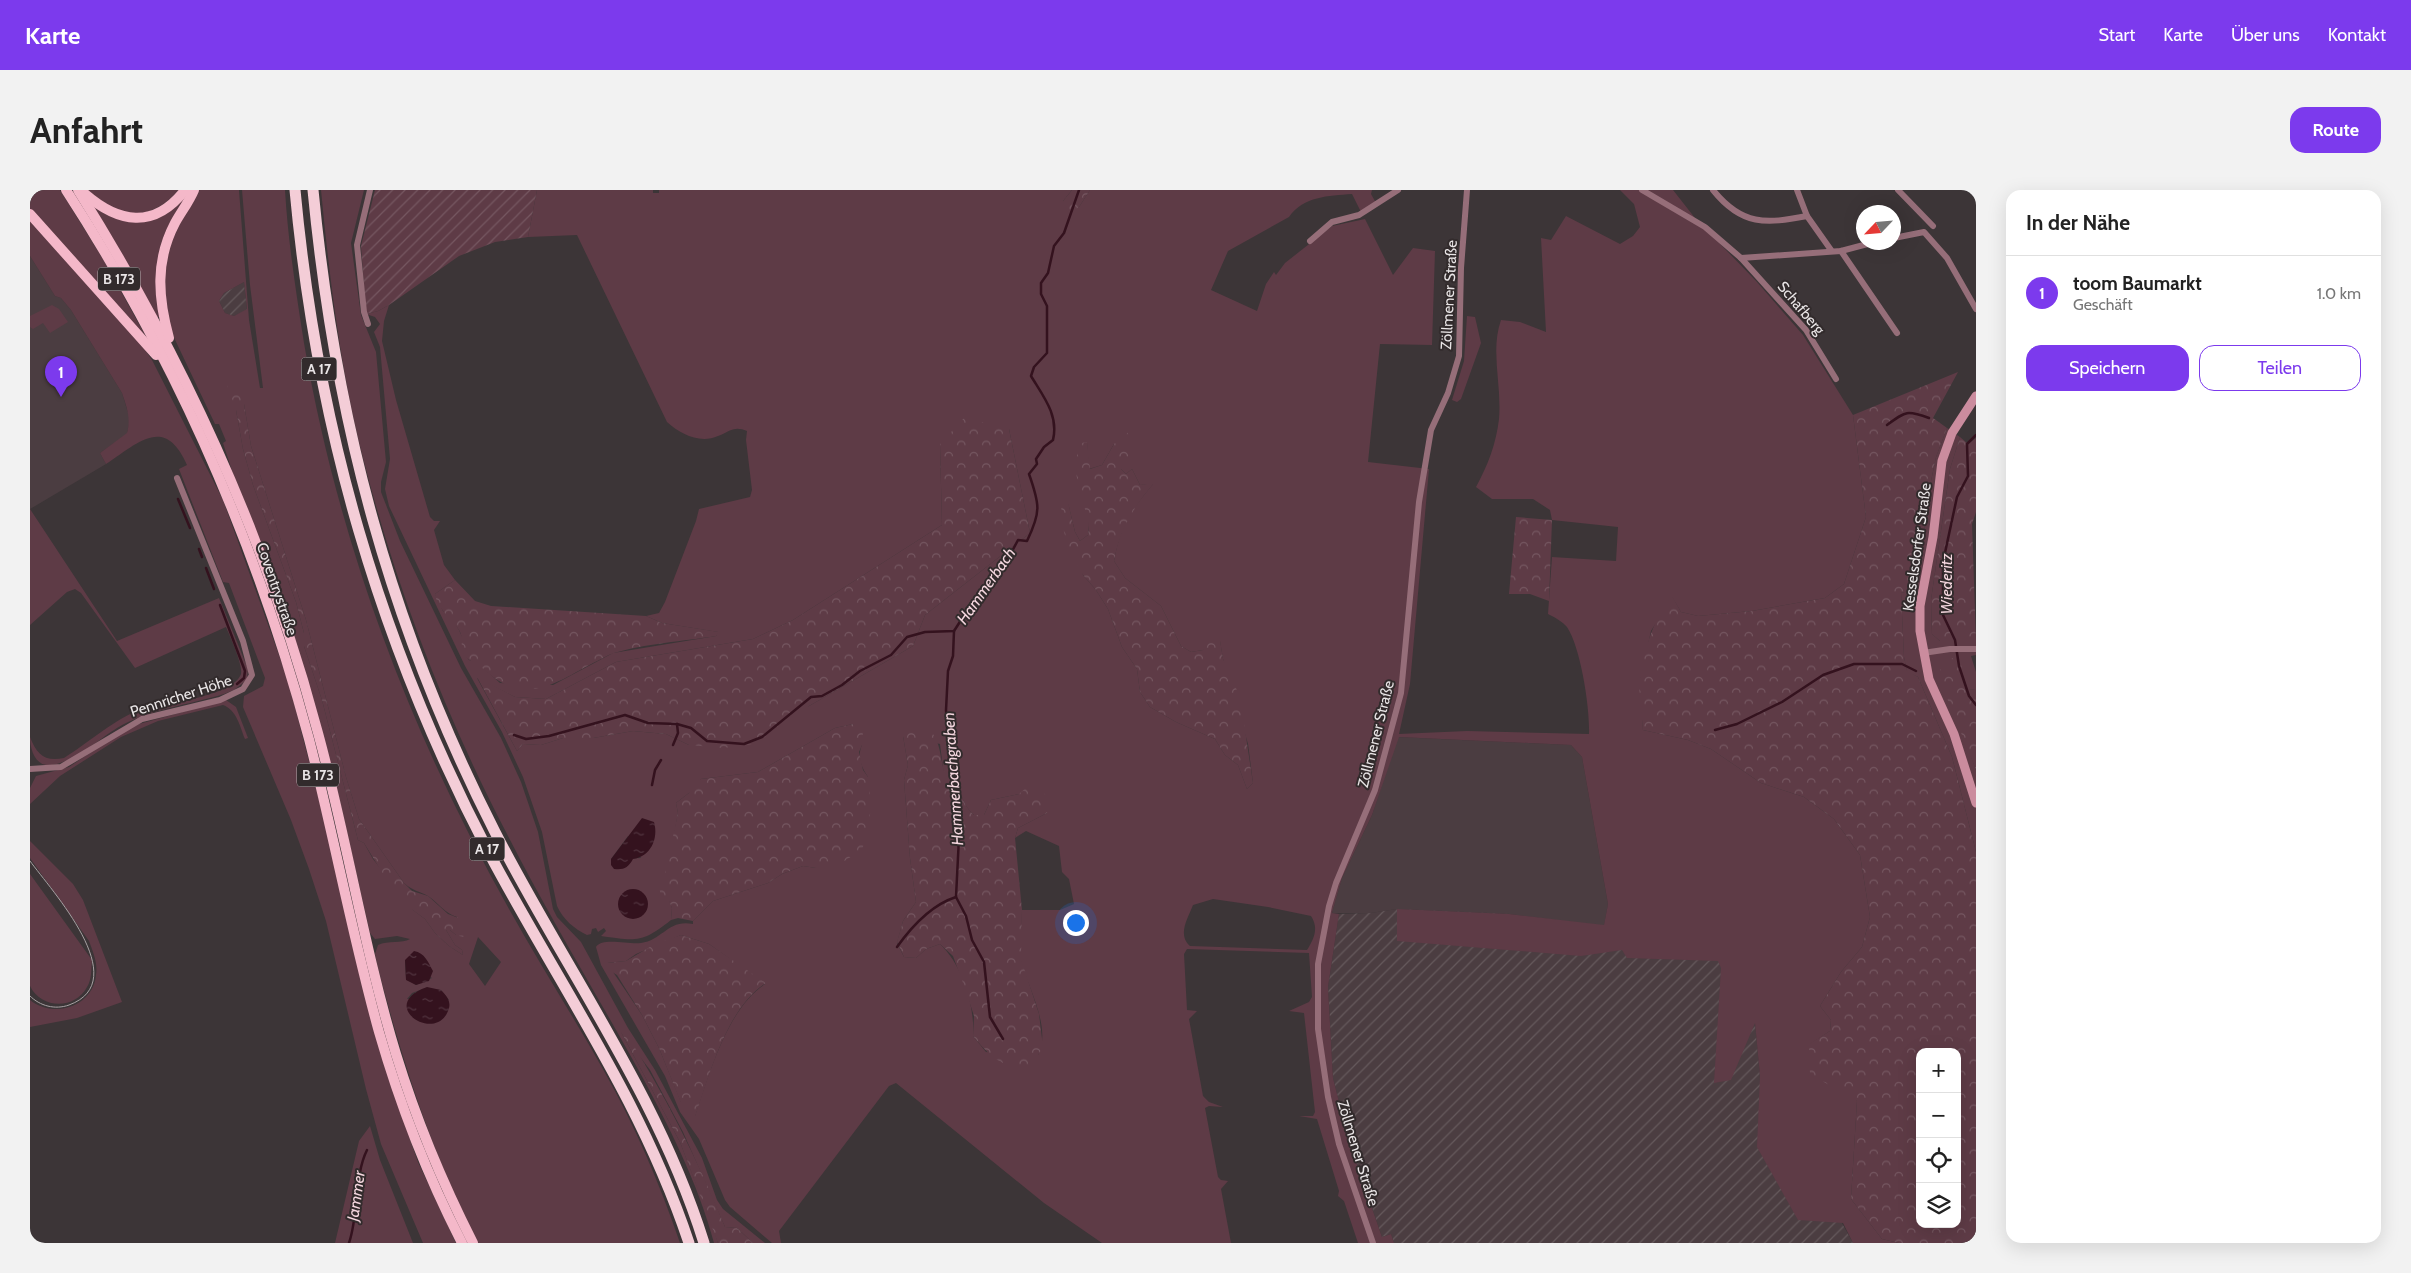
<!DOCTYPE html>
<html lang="de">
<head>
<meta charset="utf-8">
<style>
  body { margin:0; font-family:Cabin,sans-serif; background:#f2f2f2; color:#222 }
  .controls { position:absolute; right:15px; bottom:15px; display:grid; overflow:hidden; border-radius:10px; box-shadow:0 5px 20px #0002 }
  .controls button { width:45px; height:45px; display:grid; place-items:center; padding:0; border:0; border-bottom:1px solid #e0e0e0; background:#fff; color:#222; font:25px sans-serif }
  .compass { position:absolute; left:1826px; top:15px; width:45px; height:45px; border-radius:50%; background:#fff; box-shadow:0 5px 20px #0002; rotate:244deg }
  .you { position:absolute; left:1045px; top:732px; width:18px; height:18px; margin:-12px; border:4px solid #fff; border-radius:50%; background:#1a73e8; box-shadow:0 0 0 8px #1a73e833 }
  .badge { display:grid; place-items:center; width:32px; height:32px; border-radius:50%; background:#7c3aed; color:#fff; font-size:16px; font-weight:700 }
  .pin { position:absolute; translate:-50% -41px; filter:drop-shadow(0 1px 2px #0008) }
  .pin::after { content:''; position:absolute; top:26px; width:18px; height:15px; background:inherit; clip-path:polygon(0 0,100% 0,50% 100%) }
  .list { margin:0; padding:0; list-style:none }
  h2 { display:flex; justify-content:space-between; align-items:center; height:65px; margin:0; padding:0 20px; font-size:21px }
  h2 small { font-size:16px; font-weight:400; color:#767676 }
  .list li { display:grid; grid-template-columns:32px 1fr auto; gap:15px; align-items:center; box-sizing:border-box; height:75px; padding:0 20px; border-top:1px solid #e0e0e0 }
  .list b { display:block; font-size:19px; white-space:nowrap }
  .list p { margin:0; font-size:16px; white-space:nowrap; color:#767676 }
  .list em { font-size:16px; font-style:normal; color:#767676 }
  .actions { display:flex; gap:10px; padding:15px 20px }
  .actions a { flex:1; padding:11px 0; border:1px solid #7c3aed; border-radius:15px; text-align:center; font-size:18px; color:#7c3aed }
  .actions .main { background:#7c3aed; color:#fff }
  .icon { flex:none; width:28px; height:28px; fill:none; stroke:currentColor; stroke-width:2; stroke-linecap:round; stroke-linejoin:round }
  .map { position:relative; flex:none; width:1946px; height:1053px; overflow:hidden; border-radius:15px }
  header { display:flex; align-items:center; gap:30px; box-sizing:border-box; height:70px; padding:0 25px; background:#7c3aed; color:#fff }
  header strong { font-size:24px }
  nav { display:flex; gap:28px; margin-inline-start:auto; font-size:18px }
  .intro { display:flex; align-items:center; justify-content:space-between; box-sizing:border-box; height:120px; padding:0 30px }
  h1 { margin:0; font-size:35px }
  .button { padding:12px 22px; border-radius:15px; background:#7c3aed; color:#fff; font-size:18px; font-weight:700 }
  main { display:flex; gap:30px; padding:0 30px }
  aside { flex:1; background:#fff; border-radius:15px; box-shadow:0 5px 20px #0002 }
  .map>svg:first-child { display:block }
  .built { fill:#4b3d41 }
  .industrial { fill:url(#industrial-furrows) }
  .green { fill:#5e3b46; fill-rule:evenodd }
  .forest { fill:url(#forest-crowns); fill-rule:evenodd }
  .garden { fill:url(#garden-furrows) }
  .water { fill:url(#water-ripples) }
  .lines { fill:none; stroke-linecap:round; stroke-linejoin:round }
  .stream { stroke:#34121e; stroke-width:2.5 }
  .minor { stroke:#966e79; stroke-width:6 }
  .secondary { stroke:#cb8c9e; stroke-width:9 }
  .trunk { stroke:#f4b8c9; stroke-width:10 }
  .motorway { stroke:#f4cdd7; stroke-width:11 }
  .tram { stroke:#a7a1a3; stroke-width:1 }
  .labels { text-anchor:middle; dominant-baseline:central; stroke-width:4; stroke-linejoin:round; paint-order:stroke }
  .shield { fill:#322b2c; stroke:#b2adae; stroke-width:1 }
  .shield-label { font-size:14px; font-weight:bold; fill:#e9e5e6 }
  .street-label { font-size:15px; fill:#e9e5e6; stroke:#322b2c }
  .water-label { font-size:16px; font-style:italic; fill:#f5d7df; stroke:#322b2c }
</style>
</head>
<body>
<header>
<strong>Karte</strong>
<nav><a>Start</a><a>Karte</a><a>Über uns</a><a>Kontakt</a></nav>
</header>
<div class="intro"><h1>Anfahrt</h1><a class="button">Route</a></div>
<main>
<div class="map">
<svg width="1946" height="1053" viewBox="0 0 1946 1053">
  <defs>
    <pattern id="industrial-furrows" width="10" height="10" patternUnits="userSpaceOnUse" patternTransform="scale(1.25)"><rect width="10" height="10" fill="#4b3d41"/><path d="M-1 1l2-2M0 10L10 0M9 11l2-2" fill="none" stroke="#65595c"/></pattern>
    <pattern id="forest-crowns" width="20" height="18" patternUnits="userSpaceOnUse" patternTransform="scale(1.25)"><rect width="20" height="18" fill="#5e3b46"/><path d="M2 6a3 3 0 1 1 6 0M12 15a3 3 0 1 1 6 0" fill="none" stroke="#755761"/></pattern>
    <pattern id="garden-furrows" width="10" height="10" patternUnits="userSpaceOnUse" patternTransform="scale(1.25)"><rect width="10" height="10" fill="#5e3b46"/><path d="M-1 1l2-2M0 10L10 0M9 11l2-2" fill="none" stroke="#755761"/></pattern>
    <pattern id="water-ripples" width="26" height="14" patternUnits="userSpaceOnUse" patternTransform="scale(1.25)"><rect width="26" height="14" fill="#34121e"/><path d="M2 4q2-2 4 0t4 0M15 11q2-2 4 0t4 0" fill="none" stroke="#51343f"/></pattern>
  </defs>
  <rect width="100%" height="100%" fill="#3c3537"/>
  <g class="built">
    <polygon points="0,66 25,106 31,108 41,120 92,203 100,229 97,244 70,263 76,274 0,319"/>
    <polygon points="1368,547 1541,555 1552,567 1578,714 1574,736 1479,724 1367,719 1341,723 1302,723 1312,688 1342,625"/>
  </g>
  <g class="industrial">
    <polygon points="214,92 217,120 204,126 195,123 189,111 194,103"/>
    <polygon points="1367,719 1479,724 1574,762 1676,748 1725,832 1730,886 1823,1053 1364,1053 1361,1044 1352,1047 1319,952 1303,888 1298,797 1309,724 1341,723"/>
  </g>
  <g class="green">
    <polygon points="0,0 30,0 73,69 120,154 0,20"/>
    <path d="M58 0H149C120 32 89 31 58 0Z"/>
    <polygon points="161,0 142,31 129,127 127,127 64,17 106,31"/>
    <path d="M169 0H209L219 130 230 198H233L220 95 212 0H255C258 51 266 102 274 153 308 352 380 543 479 719 509 773 543 826 574 881 605 936 630 994 650 1053H448C402 965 372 870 347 774L345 764 348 755C358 750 372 754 380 749L367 746 345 749 340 743 310 611 222 329 203 284 193 253 196 251 189 234H185L139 137 131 104 139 53ZM214 92 217 119 204 126 195 123 189 111 194 103ZM214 214 221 256 276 430 316 587 329 629 374 693C383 701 389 701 398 706 409 713 414 723 427 727L426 745 420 740H416L425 755 432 760 433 765 419 756 405 743 395 729 383 720 343 669 334 653 328 650 292 510 274 456V443L266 412 223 295 213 259 206 220ZM448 747 471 772 455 796 439 774ZM375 771 402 788 386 795 376 789ZM393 799 411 800 419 810 377 809 382 803Z"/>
    <path d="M291 0H334L321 53 331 125 346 162 356 272 351 292V302L370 351 407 428 431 478 471 548 491 592 508 642 523 719 527 727 551 752 598 838 625 880 672 968 687 1010 693 1019 735 1053H723L707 1038 695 1037 653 942 620 880 591 842 650 952 685 1043 688 1053H684C668 993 639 936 609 881 565 801 517 723 476 642 411 517 361 384 328 248 309 167 299 83 291 0Z"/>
    <path d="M507 0H623V3H629V0H1042L1033 11 1049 17 1060 0H1342L1341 4 1346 13 1331 22 1322 4C1298 6 1274 6 1259 27L1198 61 1181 100 1227 121 1236 94 1244 82 1246 85 1255 73 1302 36 1335 29 1363 85 1383 58 1405 61 1402 155 1350 154 1338 272 1399 279 1380 494 1369 544 1437 541 1559 544C1560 519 1551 458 1537 437 1533 432 1524 427 1518 424L1522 367 1586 371 1588 337 1522 330 1520 320 1503 309H1462L1446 297C1458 275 1466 254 1469 229 1472 195 1460 161 1471 130L1490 132 1516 142 1511 48 1521 50 1536 26 1590 54 1603 46 1610 37 1604 14 1590 0H1643L1665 28 1727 92 1773 145 1823 225 1836 327 1814 394 1795 408 1722 421 1668 426 1651 422 1642 407 1621 441 1610 491 1613 540 1658 550 1681 559 1731 593 1774 607 1804 629 1830 665 1840 727 1832 757 1811 782 1790 816 1801 830 1800 841 1780 854 1827 911 1821 1009 1852 1049 1869 1053H1823L1813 1033 1768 1030 1727 957 1730 886 1725 833 1701 890 1684 893 1691 778 1688 771 1597 768 1592 760 1551 766 1367 751V719L1479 724 1574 735 1578 714 1552 567 1541 555 1369 547 1342 625 1312 688 1302 723 1309 724 1298 797 1303 888 1319 952 1352 1047 1361 1044 1364 1053H1328L1314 1011 1308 1006 1309 1001 1287 929 1269 926H1283L1285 922 1274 823 1259 821 1279 812 1282 807 1279 763 1157 759 1154 764 1157 820 1167 821 1159 829 1173 906 1179 912 1193 917 1179 916 1175 918 1188 987 1191 990 1198 991 1191 999 1201 1053H1072L1014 1013 866 893 859 896 749 1041 751 1053H742L700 1017 695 1010 669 949 650 922 635 886 571 775 566 757C572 747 600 755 611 753 633 750 638 729 663 734V731L683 711 738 693 752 684 773 676 786 678 838 587C831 577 827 566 832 555L823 534 805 538 728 582 671 589 659 603 646 613 648 623 632 711 639 710 642 718 641 730C612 753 607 751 571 746L576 741 574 738 568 742 566 738 562 739 561 744 557 745C544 739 533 729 527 716L512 642 493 587 472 542 435 476 359 316 355 299 360 269 350 157 344 142 350 134 345 127 336 124 348 121 359 115 354 131 352 151 366 210 400 327 404 331H410L404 340 414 375 425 390 405 404 413 421 421 426 429 440 433 449V462L439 470 448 473 470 493 523 495 583 463 686 446 688 442 632 433 616 426 629 423 635 412 666 331 669 319 720 307 722 300 716 250 717 241C704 235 699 242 688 246 670 254 650 244 637 232L547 45 498 47ZM979 239 1000 343 895 425 883 456 779 516 659 555 636 544 603 541 563 548H533L511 555 493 554 487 561 447 488 485 507 516 509 586 472 723 449 763 430 912 335 910 254ZM1057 253 1059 279 1072 275 1084 254 1090 278 1096 284 1102 279 1110 295 1123 294C1101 320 1090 337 1084 371L1095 388 1131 416 1151 456 1161 462 1173 460 1190 451 1193 469 1218 554 1223 593 1217 599 1208 575 1195 565 1185 549 1146 532 1120 517 1110 502 1107 479 1092 457 1078 419 1066 400 1053 385 1038 313 1045 342 1050 351 1058 345 1059 335ZM873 546 910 554 914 586 920 592 928 575C929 594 929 612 944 625H954L961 610 989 604 1017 623 988 638 985 648 996 641 1029 656 1032 682 1039 689 1044 714 1030 720H992C992 735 988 756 991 771 998 798 1022 838 1008 865L956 862 943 846C945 816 933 776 910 754L896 759 886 768 874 767 867 753 873 731 886 712 880 668 874 590 878 575ZM598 646 611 668 581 669ZM1183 709 1238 717 1281 726C1289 738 1284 749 1277 760L1160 756C1147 745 1158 728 1163 715ZM651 745 679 754 735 794C697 819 679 885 665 926L651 912 629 858 612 825 577 773 596 771 606 764Z"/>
    <path d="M0 29 103 142 122 170 193 310 258 490 367 912 388 972 426 1053H393L351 954 336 899 296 731 279 679 261 630 213 517 214 506 233 496 235 488 199 393 193 392 149 279 157 275C135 225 109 252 76 274L70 263 97 243C101 228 97 218 92 203L41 120 31 108 25 106 0 66Z"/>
    <polygon points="22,115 29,119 38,132 20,143 13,133 3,139 0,137 0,126"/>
    <polygon points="1437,126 1445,127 1451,153 1431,209 1427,212 1422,210 1434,171"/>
    <polygon points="1917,238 1930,247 1920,279 1901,410 1902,444 1910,451 1946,451 1946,465 1941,466 1946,482 1946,499 1939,500 1934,547 1946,580 1946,662 1922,567 1888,487 1877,482 1874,467 1871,403 1886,399 1901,291 1906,267"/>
    <path d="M0 319 87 451 189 408 218 479 217 490 204 500 194 504C159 515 119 519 87 538 69 549 39 577 16 575 4 573 0 558 0 547 7 565 15 572 34 568 58 553 86 528 112 519 134 513 203 507 211 484 213 475 200 446 196 437L105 478 51 403 45 399 37 402 0 435Z"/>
    <path d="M196 510 206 517 218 548 215 549C210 537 207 520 193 515L128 531 91 547 30 586 0 614V598L6 586 39 577 88 544 109 534Z"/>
    <path d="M0 651 43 694 53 710 92 812 47 828 0 837V810C23 829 63 817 66 785 68 773 63 762 59 751L0 668Z"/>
    <path d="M0 684 62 770C61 780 62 789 57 797 45 820 11 819 0 796Z"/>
    <polygon points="340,936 350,970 383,1053 305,1053 329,951"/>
  </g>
  <g class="forest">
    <polygon points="1042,0 1060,0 1049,17 1038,24 1033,11"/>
    <path d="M1928 182 1903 228 1917 238 1906 267 1901 291 1886 399 1871 403 1874 467 1877 481 1888 487 1922 567 1946 662V1053H1869L1852 1049 1821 1009 1827 911 1780 884 1779 854 1800 841 1801 830 1790 816 1811 782 1832 757 1840 727 1830 665 1804 629 1774 607 1731 593 1681 559 1658 550 1613 540C1612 524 1608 505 1610 489 1614 460 1623 429 1642 406L1651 422 1668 426 1722 421 1795 408 1814 394 1836 327 1823 225ZM1890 862H1927V1034H1890Z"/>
    <polygon points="195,189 209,198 214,214 221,256 276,430 316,587 329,629 374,693 382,701 398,706 418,724 431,729 437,742 433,747 426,745 420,740 416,740 425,755 432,760 433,765 419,756 405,743 395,729 369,710 334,653 328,650 292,510 274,456 274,443 266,412 223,295 213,259 206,220"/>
    <polygon points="934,228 979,239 1000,343 895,425 883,456 779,516 725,554 693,558 659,555 636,544 603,541 563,548 533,548 511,555 493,554 487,561 447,487 485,507 516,509 586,472 723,449 763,430 912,335 910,254"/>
    <path d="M1100 241 1101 261 1091 279 1096 284 1102 279 1110 295 1124 293C1103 318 1090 339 1084 371L1095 388 1131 416 1151 456 1161 462 1173 460 1179 446 1190 450 1193 469 1210 507 1223 593 1217 599 1208 575 1195 565 1185 549 1146 532 1120 517 1110 502 1107 479 1092 457 1078 419 1066 400 1053 385 1039 360 1033 338 1031 315 1038 313 1045 342 1050 351 1058 345 1059 335 1044 276 1051 253 1057 252 1060 279 1072 275 1084 254Z"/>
    <polygon points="1930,247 1938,254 1946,248 1946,322 1942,334 1946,451 1910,451 1902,444 1901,410 1920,279"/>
    <polygon points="1486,327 1522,330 1519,411 1500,404 1479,404"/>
    <path d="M425 390 445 411 461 416 616 426 632 433 689 442 686 446C655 451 613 454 584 463 577 465 570 470 563 473 524 494 495 516 456 481 450 475 436 470 433 463 430 455 434 448 429 440 422 428 407 419 405 404Z"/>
    <polygon points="1929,467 1938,500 1946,499 1946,580 1909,488 1910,480 1918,469"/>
    <polygon points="823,534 833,541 832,555 829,562 833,580 838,587 841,612 838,648 831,660 810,674 786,678 773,676 752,684 738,693 683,711 663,731 648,728 641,730 642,718 639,711 632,712 629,696 633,693 648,623 646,613 659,603 662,593 671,589 728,582 805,538"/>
    <path d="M874 539 903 544C914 560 909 581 920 591L928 574C929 593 929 612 944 625H954L961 610 989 604 996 598H1008L1019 608 1017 623 988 638 985 648 992 720 991 769 1009 824 1013 857 1008 865V874C978 884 961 868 943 846L944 826 936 801 923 766 910 754 896 759 886 768 874 767 867 752 873 731 886 712 880 668 874 590 878 575 873 546Z"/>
    <path d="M651 745 679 754 736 793C696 819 680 884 665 927L651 913 629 858 612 825 587 785 577 779V773L596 771 625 754Z"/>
    <path d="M594 840C634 903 667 968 695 1037L707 1038 723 1053H688L650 952 591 842Z"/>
  </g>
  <polygon class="garden" points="345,0 507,0 498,47 465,52 429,66 359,115 348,121 336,124 331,56"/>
  <g class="water">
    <path d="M612 628 624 632C629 649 620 667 603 669 598 678 594 680 584 679L581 675V669Z"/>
    <circle cx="603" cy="714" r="15"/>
    <path d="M384 761C395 763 398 772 403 781L399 791 386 795 376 790 375 770Z"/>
    <path d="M397 797 411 800C417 806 422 812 418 821 405 854 346 815 397 797Z"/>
  </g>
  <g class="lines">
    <g class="stream">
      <path d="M1857 235C1876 221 1877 220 1899 228"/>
      <polyline points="1946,245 1937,254 1938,286 1927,307 1913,372 1913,425 1925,450 1929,476 1939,506 1946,515"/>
      <polyline points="148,309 160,338"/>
      <polyline points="169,359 172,367"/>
      <polyline points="176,378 184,399"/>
      <polyline points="190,415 215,481 214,488 207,494"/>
      <polyline points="924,441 923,466 918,481 916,520 920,583 926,613 929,647 926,707 936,726 942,750 954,772 960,827 973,849"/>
      <polyline points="1685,540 1707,534 1752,512 1793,485 1824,474 1872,474 1886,481"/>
      <path d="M484 545 496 549 519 546 595 525 618 533 647 534 661 538 677 551 714 554 732 547 781 507 792 506 812 495 830 481 861 465 877 447 895 442 924 441 942 413 980 365 988 350 997 351C1011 322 1010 315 999 284L1007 274 1006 269 1014 257 1023 250C1029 225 1013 206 1001 186L1004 177 1017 163V116L1011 104V93L1018 83 1024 56 1034 43 1049 0"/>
      <polyline points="643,555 648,543 647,534"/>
      <polyline points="622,595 625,580 631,570"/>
      <path d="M867 757C882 736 901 715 926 707"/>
      <path d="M319 1053C329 1024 324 986 337 960"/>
    </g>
    <g class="minor">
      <polyline points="1612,0 1675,37 1711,68 1776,140 1806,189"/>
      <path d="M1683 0C1712 36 1736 34 1777 26"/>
      <polyline points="1767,0 1777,26 1801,60"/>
      <polyline points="1868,0 1903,36"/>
      <polyline points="1864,48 1894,42 1917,68 1946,119"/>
      <polyline points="1280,51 1302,32 1329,25 1368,0"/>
      <polyline points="1811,61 1867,143"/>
      <polyline points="1711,68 1811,61 1845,52"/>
      <polyline points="338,134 334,122 327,55 340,0"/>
      <polyline points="1893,463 1920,459 1946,459"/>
      <polyline points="0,579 31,577 112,529 190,510 213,499 222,485 213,451 147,288"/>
      <polyline points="1343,1053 1309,954 1298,907 1288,839 1288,774 1299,716 1306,693 1345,600 1371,503 1389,312 1401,240 1418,203 1429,166 1431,78 1437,0"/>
    </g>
    <polyline class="secondary" points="1946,206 1922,243 1912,271 1903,347 1890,416 1890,441 1899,489 1924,544 1946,613"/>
    <g class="trunk">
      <path d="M36 0C145 168 227 355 279 549 304 646 322 745 349 842 370 915 397 985 432 1053"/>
      <path d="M48 0C154 169 237 351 288 543 317 649 334 759 366 864 386 929 412 992 443 1053"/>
      <path d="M54 3C88 33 124 40 155 0"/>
      <polyline points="0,24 126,165"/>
      <path d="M139 148C128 108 125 71 145 33 151 22 159 12 164 0"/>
    </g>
    <g class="motorway">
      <path d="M265 0C287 237 349 452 459 663 529 795 611 909 659 1053"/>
      <path d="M283 0C305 230 360 436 465 642 535 779 628 905 674 1053"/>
    </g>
    <path class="tram" d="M0 671C21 700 105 791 39 815 25 820 10 816 0 806"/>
  </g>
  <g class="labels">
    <g class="shield">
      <rect x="68" y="77.5" width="42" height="23" rx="4"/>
      <rect x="271.5" y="167.5" width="35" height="23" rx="4"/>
      <rect x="267" y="573.5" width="42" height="23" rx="4"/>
      <rect x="439.5" y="647.5" width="35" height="23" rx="4"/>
    </g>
    <g class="shield-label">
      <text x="89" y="89">B 173</text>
      <text x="289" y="179">A 17</text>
      <text x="288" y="585">B 173</text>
      <text x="457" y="659">A 17</text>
    </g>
    <g class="street-label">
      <text transform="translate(1419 105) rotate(-87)">Zöllmener Straße</text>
      <text transform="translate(1771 118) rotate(50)">Schafberg</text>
      <text transform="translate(1887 357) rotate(-82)">Kesselsdorfer Straße</text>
      <text transform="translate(247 399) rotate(71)">Coventrystraße</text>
      <text transform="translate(151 506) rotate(-18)">Pennricher Höhe</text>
      <text transform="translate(1346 544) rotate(-76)">Zöllmener Straße</text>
      <text transform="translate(1328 963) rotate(73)">Zöllmener Straße</text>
    </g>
    <g class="water-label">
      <text transform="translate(1916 394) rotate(-90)">Wiederitz</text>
      <text transform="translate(956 396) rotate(-55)">Hammerbach</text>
      <text transform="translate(923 589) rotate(-94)">Hammerbachgraben</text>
      <text transform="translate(326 1006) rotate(-82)">Jammer</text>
    </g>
  </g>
</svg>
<div class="controls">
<button>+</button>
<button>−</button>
<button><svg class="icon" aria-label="locate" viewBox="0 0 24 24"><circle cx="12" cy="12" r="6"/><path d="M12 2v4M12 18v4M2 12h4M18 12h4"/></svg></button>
<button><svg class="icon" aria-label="layers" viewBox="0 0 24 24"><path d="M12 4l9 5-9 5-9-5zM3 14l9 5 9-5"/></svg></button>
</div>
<svg class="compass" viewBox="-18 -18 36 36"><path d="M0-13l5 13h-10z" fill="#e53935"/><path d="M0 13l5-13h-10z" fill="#767676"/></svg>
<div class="you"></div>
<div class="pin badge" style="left:31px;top:207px">1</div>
</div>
<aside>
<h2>In der Nähe<small></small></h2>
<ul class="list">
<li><span class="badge">1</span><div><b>toom Baumarkt</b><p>Geschäft</p></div><em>1.0 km</em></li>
</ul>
<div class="actions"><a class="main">Speichern</a><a>Teilen</a></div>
</aside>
</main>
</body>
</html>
